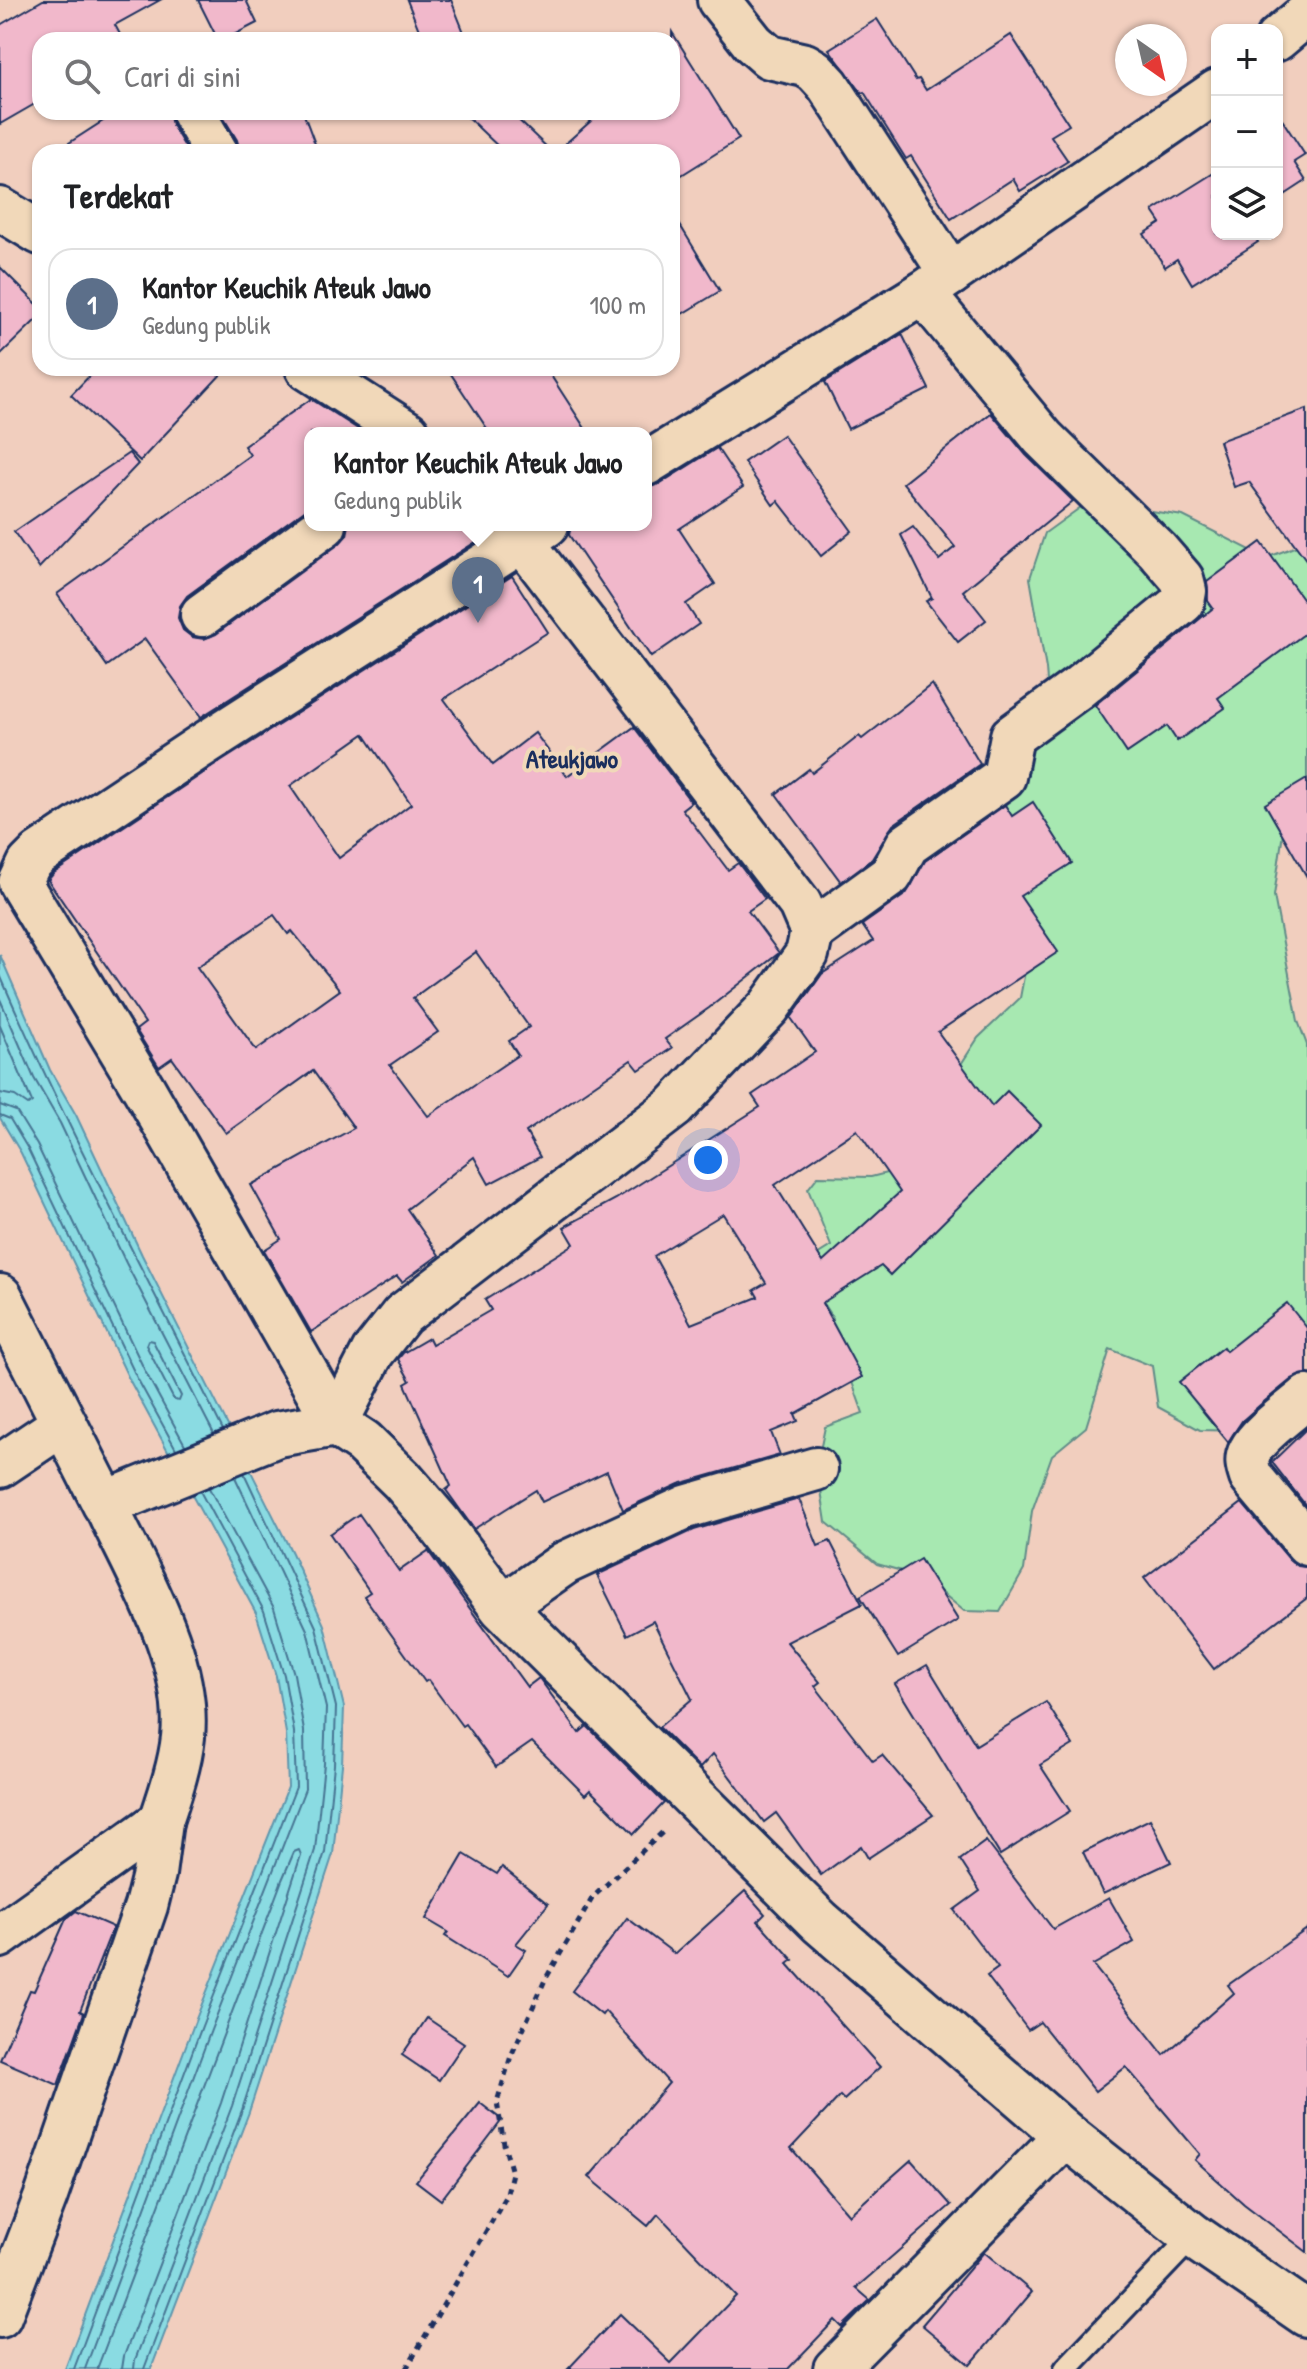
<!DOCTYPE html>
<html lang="id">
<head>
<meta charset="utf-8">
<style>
  body { margin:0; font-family:"Patrick Hand",sans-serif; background:#f6f6f6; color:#202124 }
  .controls { position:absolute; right:24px; top:24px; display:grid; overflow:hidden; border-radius:16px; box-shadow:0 2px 6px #0004 }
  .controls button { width:72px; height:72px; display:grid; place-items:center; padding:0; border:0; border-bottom:2px solid #e0e0e0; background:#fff; color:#202124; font:40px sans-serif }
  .compass { position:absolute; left:1115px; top:24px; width:72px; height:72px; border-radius:50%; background:#fff; box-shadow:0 2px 6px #0004; rotate:146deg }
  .you { position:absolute; left:708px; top:1160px; width:28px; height:28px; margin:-20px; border:6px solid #fff; border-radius:50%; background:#1a73e8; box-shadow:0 0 0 12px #1a73e833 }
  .badge { display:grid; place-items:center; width:52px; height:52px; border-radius:50%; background:#1f6fb2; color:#fff; font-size:26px; font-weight:700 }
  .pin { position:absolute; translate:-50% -66px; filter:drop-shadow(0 2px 4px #0008) }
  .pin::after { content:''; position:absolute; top:42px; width:28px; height:24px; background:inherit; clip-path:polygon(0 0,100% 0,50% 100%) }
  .popup { position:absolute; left:304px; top:427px; width:348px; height:104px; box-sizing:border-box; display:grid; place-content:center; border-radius:16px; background:#fff; filter:drop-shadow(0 2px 6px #0005); font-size:26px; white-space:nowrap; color:#757577 }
  .popup b { font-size:30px; color:#202124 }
  .popup::after { content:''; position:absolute; left:50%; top:100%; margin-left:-16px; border:16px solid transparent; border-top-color:#fff }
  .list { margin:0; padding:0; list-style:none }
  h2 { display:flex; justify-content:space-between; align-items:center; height:104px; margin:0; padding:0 32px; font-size:34px }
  h2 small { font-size:26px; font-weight:400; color:#757577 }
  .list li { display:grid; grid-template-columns:52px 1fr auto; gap:24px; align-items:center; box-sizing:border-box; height:112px; margin:0 16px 16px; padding:0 16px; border:2px solid #e0e0e0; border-radius:24px }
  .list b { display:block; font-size:30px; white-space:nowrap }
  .list p { margin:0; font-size:26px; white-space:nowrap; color:#757577 }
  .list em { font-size:26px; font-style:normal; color:#757577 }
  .icon { flex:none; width:44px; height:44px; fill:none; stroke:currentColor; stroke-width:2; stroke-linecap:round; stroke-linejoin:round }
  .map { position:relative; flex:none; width:1307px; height:2369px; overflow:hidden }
  .search { position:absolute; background:#fff; box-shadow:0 2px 6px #0004; left:32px; top:32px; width:648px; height:88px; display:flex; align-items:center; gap:20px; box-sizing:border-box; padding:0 28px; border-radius:24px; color:#757577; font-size:30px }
  .panel { position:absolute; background:#fff; box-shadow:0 2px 6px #0004; left:32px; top:144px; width:648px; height:232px; border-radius:24px }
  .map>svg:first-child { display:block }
  .green { fill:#a7e8b1; stroke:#618c88; stroke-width:2 }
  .water { fill:#8adbe2; stroke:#5e96ad; stroke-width:2 }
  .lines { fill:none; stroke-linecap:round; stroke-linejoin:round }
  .shore { stroke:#477493; stroke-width:2 }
  .building { fill:#f1b8cb; stroke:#1b2f5e; stroke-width:2; fill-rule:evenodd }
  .lane-casing { stroke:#1b2f5e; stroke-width:28 }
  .street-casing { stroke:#1b2f5e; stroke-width:48 }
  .secondary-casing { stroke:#1b2f5e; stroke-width:50 }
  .path { stroke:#1b2f5e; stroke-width:5; stroke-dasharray:6 6; stroke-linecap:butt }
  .lane { stroke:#f1d8b9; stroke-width:22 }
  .street { stroke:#f1d8b9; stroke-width:42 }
  .secondary { stroke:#f1d8b9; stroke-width:44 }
  .labels { text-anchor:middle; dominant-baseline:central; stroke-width:8; stroke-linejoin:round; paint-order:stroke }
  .quarter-label { font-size:26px; font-weight:bold; fill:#1b2f5e; stroke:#f1d8b9 }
</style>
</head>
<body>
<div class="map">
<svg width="1307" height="2369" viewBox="0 0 1307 2369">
  <rect width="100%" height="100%" fill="#f1cebe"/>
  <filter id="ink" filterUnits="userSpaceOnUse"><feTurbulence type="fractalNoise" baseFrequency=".0125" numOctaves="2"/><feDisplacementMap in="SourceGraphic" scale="16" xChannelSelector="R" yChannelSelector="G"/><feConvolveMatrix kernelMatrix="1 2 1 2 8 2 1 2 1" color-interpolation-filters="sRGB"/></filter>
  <g filter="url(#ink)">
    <polygon class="green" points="1081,507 1138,509 1183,516 1266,558 1307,542 1307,783 1287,804 1274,896 1298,1021 1307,1045 1307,1390 1241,1431 1200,1430 1158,1407 1152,1366 1110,1349 1086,1427 1052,1455 1032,1511 1024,1570 1000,1612 964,1611 923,1577 877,1564 826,1522 817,1465 825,1427 863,1413 852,1382 817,1349 833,1319 806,1277 807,1261 831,1246 808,1189 818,1176 871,1177 918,1165 956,1072 978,1038 1020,998 1029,950 960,852 966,812 1049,707 1046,669 1030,578 1045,533"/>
    <polygon class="water" points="0,955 50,1070 76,1115 142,1255 292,1553 324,1625 344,1707 342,1765 333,1854 249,2112 151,2369 65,2369 194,2024 288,1787 286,1733 276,1676 256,1613 130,1381 21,1153 0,1118"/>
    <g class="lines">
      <g class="shore">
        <path d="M0 975C67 1130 148 1278 223 1430"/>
        <polyline points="0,999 34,1078 60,1123 126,1263 214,1434"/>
        <polyline points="0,1026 32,1102 28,1105 15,1096 0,1093"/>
        <polyline points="0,1105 16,1111 37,1145 146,1373 185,1445"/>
        <polyline points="0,1115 10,1119 28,1149 137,1378 176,1449"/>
        <polygon points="148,1340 153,1341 181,1396 179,1401 174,1400 146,1345"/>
        <polyline points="74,2369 202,2026 296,1787 294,1732 284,1675 264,1611 200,1491"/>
        <polyline points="85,2369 211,2030 305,1789 304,1731 294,1674 274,1608 209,1488"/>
        <polyline points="97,2369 282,1880 294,1852 299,1850 301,1855 221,2103 124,2356 122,2369"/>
        <polyline points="134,2369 135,2360 232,2106 315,1850 324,1764 326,1708 307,1630 235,1477"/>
        <polyline points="144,2369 242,2110 325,1852 334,1765 336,1707 316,1627 244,1473"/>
      </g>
    </g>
    <g class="building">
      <polygon points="43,0 160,0 115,25 123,40 40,40 40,101 0,124 0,25"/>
      <polygon points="198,0 246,0 257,23 224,40 218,40"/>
      <polygon points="407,0 451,0 467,40 423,40"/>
      <polygon points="877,19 916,80 919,79 926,90 1011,35 1069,125 1051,136 1068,161 1020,191 1013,179 951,219 911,156 906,159 864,92 862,93 829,49"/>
      <polygon points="672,32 739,139 672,181 672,152 556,152 601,112 672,112"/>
      <polygon points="117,112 169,112 172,125 188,152 55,152"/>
      <polygon points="220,112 303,112 318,152 240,152 237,140"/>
      <polygon points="462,112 510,112 552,152 504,152"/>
      <polygon points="1281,118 1305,155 1294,162 1306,181 1277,200 1277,120"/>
      <polygon points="1217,171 1217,234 1253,234 1258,242 1192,284 1177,259 1165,267 1144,234 1161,223 1153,211"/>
      <polygon points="672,212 720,291 672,320"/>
      <polygon points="0,267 40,307 40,316 0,355"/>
      <polygon points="902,334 929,389 848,429 825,382"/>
      <polygon points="97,368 227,368 140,461 71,395"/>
      <polygon points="447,368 546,368 588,433 490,433"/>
      <polygon points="311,399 364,433 310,433 310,506 187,596 180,606 178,618 183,630 192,637 204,639 216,634 339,544 347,535 349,525 479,525 485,536 201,717 145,639 107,666 57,594 250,455 244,446"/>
      <polygon points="1307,409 1307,561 1249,482 1234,487 1219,441"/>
      <polygon points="991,413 1026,455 1073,501 963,591 986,620 958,642 926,601 932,598 901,535 913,527 939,560 955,547 903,483"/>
      <polygon points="783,435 852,531 821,556 778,501 773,505 744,462"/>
      <polygon points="717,448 743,487 679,529 715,584 686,604 699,624 651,657 569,535 571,525 646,525 646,488 659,484"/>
      <polygon points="129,453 138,464 39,568 14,532"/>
      <polygon points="1261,542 1307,605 1307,632 1218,698 1225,708 1177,741 1167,726 1127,753 1095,705 1213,608 1208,601 1207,582"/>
      <path d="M512 576 548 632 444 699 493 765 535 733 567 776 634 727 691 802 682 809 728 870 738 863 765 899 748 911 779 953 709 1008 665 1039 672 1048 639 1070 631 1060 526 1132 540 1157 489 1184 474 1157 407 1209 439 1255 402 1282 397 1276 311 1332 264 1250 281 1239 251 1185 354 1128 313 1071 226 1133 172 1058 159 1067 136 1030 145 1023 48 880 54 873 211 768ZM364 734 411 804 339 858 290 786ZM274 915 288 934 292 931 340 990 256 1050 197 967ZM476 952 529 1027 509 1041 518 1055 428 1116 390 1065 438 1032 413 998Z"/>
      <polygon points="932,684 980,764 893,825 872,859 841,882 776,794 809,769 812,773 859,736 862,739"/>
      <polygon points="1307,779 1307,877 1265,804"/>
      <path d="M1033 802 1072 863 1020 896 1058 952 938 1032 992 1106 1007 1091 1041 1125 890 1275 881 1266 822 1303 862 1377 795 1414 798 1421 771 1432 780 1455 679 1484 623 1510 607 1471 542 1502 536 1490 474 1529 446 1490 451 1486 405 1384 410 1381 398 1359 403 1353 429 1338 432 1344 491 1310 485 1300 574 1244 564 1227 616 1199 760 1107 752 1095 815 1052 791 1018 822 974 873 941 862 925 906 894 925 861 1005 805 1012 816ZM857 1130 900 1192 823 1262 775 1185ZM723 1214 766 1283 754 1290 758 1297 691 1324 654 1256Z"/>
      <polygon points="1287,1303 1307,1328 1307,1374 1292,1379 1260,1405 1242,1421 1228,1442 1179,1382 1223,1347 1226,1351"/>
      <polygon points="1307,1428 1307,1507 1272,1462"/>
      <polygon points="799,1499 818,1546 830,1541 862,1604 787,1642 820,1682 815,1686 873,1761 882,1755 933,1815 868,1858 861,1846 821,1875 776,1813 764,1822 713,1754 700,1768 659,1727 692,1699 653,1621 627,1635 597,1575 694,1530"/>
      <polygon points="1242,1503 1289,1559 1298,1566 1307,1567 1307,1598 1214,1669 1144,1578"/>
      <polygon points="359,1514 399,1571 428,1551 527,1687 539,1678 579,1733 587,1726 664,1803 634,1834 590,1790 585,1795 532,1742 496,1767 465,1724 462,1726 428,1680 425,1682 364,1596 370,1592 330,1534"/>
      <polygon points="920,1559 958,1620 898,1657 860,1596"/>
      <polygon points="927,1665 976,1745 1046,1702 1073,1745 1040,1765 1070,1811 1000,1855 895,1684"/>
      <polygon points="1150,1819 1171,1862 1103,1894 1083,1852"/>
      <polygon points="986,1841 1053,1929 1109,1898 1134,1942 1093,1965 1164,2055 1234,1993 1228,1985 1307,1929 1307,2252 1244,2204 1195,2160 1200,2154 1126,2067 1095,2091 1040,2022 1028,2030 987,1976 998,1968 954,1910 980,1891 960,1860"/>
      <polygon points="464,1854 497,1874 502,1867 548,1904 516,1944 526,1950 508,1976 445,1936 448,1932 426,1919"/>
      <polygon points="745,1891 765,1914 758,1921 793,1960 788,1964 880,2067 844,2100 840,2096 791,2148 849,2215 911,2160 951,2205 856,2288 870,2300 842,2327 835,2320 788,2369 568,2369 620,2314 671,2363 736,2296 658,2214 648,2226 589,2177 669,2083 605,2011 602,2015 572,1991 627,1918 675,1954"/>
      <polygon points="76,1911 113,1927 80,2011 84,2013 58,2085 0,2060 30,1990 34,1991 66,1919"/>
      <polygon points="427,2018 464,2043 439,2080 402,2055"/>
      <polygon points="480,2103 502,2120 441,2200 416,2181"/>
      <polygon points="984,2252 1032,2292 970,2365 922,2325"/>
    </g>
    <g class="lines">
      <defs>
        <polyline id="lane" points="1066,2369 1193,2236"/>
        <g id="street">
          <polyline points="719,0 753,43 769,57 805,65 815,71 828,85 951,274"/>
          <polyline points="1277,39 1307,14"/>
          <polyline points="193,113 216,152"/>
          <polyline points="0,209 40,233"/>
          <polyline points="307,368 408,433"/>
          <polyline points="646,464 923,293 1217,91"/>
          <polyline points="202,615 325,525"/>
          <polyline points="812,932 891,875 907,845 1004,777 1012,736 1078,688 1183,602 1185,591 1182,579 1157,550 1043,438 923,293"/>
          <path d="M1307 1397C1291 1411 1259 1433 1250 1451 1245 1460 1248 1468 1251 1477L1307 1544"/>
          <polyline points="336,1424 144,1089 20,883 29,864 39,854 198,748 547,525"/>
          <polyline points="336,1424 373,1352 402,1315 674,1107 769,1007 807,954 812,932 800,904 522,541 506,525"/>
          <polyline points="0,1466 64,1423"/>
          <polyline points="502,1607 565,1563 686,1507 816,1469"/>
          <path d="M0 1936 161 1821C170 1794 180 1765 183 1737 191 1659 137 1573 105 1504"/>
          <polyline points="0,2316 46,2196 146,1906 154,1874 161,1821"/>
          <polyline points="835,2369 1066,2135"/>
        </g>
        <polyline id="secondary" points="0,1297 105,1504 277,1434 336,1424 363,1442 402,1480 438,1522 502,1607 820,1922 1066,2135 1193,2236 1307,2314"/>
      </defs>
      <use href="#lane" class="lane-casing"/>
      <use href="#street" class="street-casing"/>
      <use href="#secondary" class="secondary-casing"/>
      <polyline class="path" points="406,2369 506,2197 512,2173 504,2144 497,2102 511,2056 545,1980 593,1897 666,1829"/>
      <use href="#lane" class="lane"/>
      <use href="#street" class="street"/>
      <use href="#secondary" class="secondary"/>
    </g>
  </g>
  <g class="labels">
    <g class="quarter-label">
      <text x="572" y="758">Ateukjawo</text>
    </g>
  </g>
</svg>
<div class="controls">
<button>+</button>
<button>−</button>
<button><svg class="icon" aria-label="layers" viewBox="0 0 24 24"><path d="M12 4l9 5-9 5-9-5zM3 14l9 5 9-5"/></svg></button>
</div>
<svg class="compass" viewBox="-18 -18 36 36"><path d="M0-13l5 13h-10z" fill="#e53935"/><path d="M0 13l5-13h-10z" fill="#757577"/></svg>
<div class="you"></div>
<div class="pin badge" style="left:478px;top:623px;background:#5c6f8a">1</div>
<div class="popup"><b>Kantor Keuchik Ateuk Jawo</b>Gedung publik</div>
<div class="search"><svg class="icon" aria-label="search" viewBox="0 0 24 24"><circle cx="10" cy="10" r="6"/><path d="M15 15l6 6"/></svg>Cari di sini</div>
<section class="panel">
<h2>Terdekat<small></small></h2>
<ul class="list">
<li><span class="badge" style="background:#5c6f8a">1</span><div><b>Kantor Keuchik Ateuk Jawo</b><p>Gedung publik</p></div><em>100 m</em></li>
</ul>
</section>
</div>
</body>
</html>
